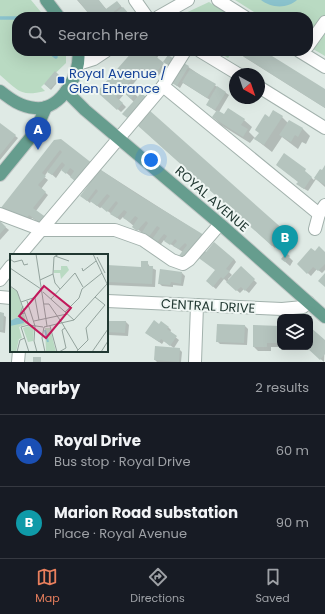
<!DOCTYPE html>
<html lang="en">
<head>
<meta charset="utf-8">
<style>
  body { margin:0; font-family:Poppins,sans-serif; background:#20242c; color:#f1f3f6 }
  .controls { position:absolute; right:12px; bottom:12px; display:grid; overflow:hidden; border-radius:8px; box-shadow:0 4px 16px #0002 }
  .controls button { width:36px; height:36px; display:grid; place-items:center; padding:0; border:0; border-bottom:1px solid #363941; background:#171b24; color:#f1f3f6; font:20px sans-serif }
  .compass { position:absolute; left:229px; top:68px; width:36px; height:36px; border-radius:50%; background:#171b24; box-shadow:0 4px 16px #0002; rotate:140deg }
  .you { position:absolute; left:151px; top:160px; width:14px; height:14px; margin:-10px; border:3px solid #fff; border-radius:50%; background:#1a73e8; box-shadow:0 0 0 6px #1a73e833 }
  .badge { display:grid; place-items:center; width:26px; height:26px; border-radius:50%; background:#e97f5d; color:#fff; font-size:13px; font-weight:700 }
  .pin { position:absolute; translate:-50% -33px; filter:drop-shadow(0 1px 2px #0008) }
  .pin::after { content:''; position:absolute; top:21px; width:14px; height:12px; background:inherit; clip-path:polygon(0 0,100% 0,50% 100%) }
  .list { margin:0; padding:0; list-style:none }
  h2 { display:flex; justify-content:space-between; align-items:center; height:52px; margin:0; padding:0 16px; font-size:17px }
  h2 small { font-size:13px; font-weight:400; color:#9ea1a6 }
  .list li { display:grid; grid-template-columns:26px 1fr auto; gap:12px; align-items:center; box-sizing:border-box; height:72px; padding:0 16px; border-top:1px solid #363941 }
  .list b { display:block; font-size:15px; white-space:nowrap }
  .list p { margin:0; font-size:13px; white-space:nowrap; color:#9ea1a6 }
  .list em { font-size:13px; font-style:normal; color:#9ea1a6 }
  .icon { flex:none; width:22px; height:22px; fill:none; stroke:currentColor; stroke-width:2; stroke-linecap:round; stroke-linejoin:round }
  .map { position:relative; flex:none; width:325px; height:362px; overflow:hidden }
  .search { position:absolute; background:#171b24; box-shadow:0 4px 16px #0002; left:12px; right:12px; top:12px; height:44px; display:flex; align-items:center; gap:10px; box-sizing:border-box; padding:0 14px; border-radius:16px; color:#9ea1a6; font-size:15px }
  .sheet { height:196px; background:#171b24 }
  nav { display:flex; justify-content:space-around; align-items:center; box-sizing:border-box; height:56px; border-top:1px solid #363941; background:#171b24; font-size:11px; color:#9ea1a6 }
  nav a { display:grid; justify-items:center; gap:2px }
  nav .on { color:#e97f5d }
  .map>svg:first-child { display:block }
  .green { fill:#b9dac2 }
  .water { fill:#8ac2cc }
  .shadow { fill:#0003 }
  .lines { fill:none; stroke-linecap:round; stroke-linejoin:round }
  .stream { stroke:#8ac2cc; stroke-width:3.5 }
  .building { fill:#b5c4be }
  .minor-casing { stroke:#a2b1ac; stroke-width:14 }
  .major-casing { stroke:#c1c7c6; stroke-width:14 }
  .minor { stroke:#fff; stroke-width:12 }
  .major { stroke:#669d8e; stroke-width:12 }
  .transit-dot { fill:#1a4fb4; stroke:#eff6f3; stroke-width:1.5 }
  .labels { text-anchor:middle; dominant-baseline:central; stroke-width:4; stroke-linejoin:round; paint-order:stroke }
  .transit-label { font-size:13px; fill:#164399; stroke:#eff6f3; text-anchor:start }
  .street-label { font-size:13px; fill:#213832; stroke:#eff6f3 }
  .inset-river { fill:none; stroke:#8ac2cc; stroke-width:2 }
  .inset-road { fill:none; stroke:#93a39d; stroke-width:1 }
  .view { fill:#c2185b; fill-opacity:0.15; stroke:#c2185b; stroke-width:2 }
  .inset-edge { fill:none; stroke:#213832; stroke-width:2 }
</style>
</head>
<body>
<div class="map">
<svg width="325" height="362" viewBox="0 0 325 362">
  <rect width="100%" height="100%" fill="#dfeae5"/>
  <g class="green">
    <path d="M0 0H31L45 17H17V51H66V63L41 87 45 91C20 97 19 91 0 75Z"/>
    <polygon points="235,0 325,0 325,56 308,46 308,17 262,17"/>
    <polygon points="209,2 232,17 177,17"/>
    <polygon points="216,51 233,51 228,58"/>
  </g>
  <path class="water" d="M261 0H297C287 9 271 8 261 0Z"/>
  <g class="shadow">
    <polygon points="77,0 98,0 107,10 117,2 131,17 92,17"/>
    <polygon points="134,51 156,51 159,55 157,58 166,67 158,76 154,72 151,76 145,70 129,89 138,97 134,102 125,93 119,100 126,107 121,112 99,92"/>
    <polygon points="243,51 262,51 325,90 325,108 244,57 241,54"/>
    <polygon points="181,62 229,95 219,112 224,115 244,120 252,127 249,132 256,139 269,118 282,117 288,123 289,121 303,129 310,136 306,144 302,142 298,149 282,137 272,152 254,138 250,143 221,125 213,117 217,112 207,105 210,100 183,83 180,88 173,83"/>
    <polygon points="55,73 61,78 51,90 45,84"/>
    <polygon points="149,111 287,235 275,248 140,127"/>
    <polygon points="0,125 18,138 0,160"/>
    <polygon points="55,141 93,164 78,183 62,169 56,178 48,171 44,177 48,180 41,189 48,195 36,211 45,226 32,218 29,222 4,212"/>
    <polygon points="284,154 314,180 320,170 322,172 325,167 325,187 316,179 308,191 301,187 299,182 277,165"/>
    <polygon points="99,169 204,236 183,252 164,240 159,247 123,217 120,220 102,207 100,208 91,201 90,203 84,198"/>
    <polygon points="0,223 9,230 0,240"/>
    <polygon points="206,253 234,259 236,262 229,272 232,275 228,279 229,281 241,268 257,283 249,293 244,289 240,293 224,279 216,289 210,284 216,271"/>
    <polygon points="315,253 325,253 325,270 322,273 317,269 311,276 298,264"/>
    <polygon points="289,257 293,261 290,266 282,259"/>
    <polygon points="147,262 150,267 156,270 155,287 107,285 107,266 142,268"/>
    <polygon points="182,273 185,276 183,286 173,285 173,287 162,286 159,283"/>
    <polygon points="0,313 6,317 5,333 0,332"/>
    <polygon points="107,322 126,322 129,325 128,336 109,335 107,333"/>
    <polygon points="161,323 169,328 171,330 170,333 179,340 174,348 164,341 162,344 149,335"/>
    <polygon points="245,326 248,329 247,345 220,344 217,341"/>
    <polygon points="280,327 280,347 295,347 271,347 271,351 258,351 254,347"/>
    <polygon points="310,328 325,341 324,362 307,347 310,347"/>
    <polygon points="179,349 182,352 181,362 157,362 155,360"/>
  </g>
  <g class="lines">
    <g class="stream">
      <polyline points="0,18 17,18"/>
      <polyline points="48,51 56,57"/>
    </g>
  </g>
  <g class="building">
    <polygon points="78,0 99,0 106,9 117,1 121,6 111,14 112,15 123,7 130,15 128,17 91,17"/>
    <polygon points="133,51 157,51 154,55 164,63 155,74 151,70 148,74 142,68 127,85 136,93 131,99 122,91 116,97 123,103 117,110 97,92"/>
    <polygon points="242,51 264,51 325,89 325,108 240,54"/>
    <polygon points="168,55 177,61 173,68 163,62"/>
    <polygon points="180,61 189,66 177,86 172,83 176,76 172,74"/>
    <polygon points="190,69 216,84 207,98 182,82"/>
    <polygon points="55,71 61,77 50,89 44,84"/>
    <polygon points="217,86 226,92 215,110 206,105"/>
    <polygon points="141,93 149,99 130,120 122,114"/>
    <polygon points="228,108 245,119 241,125 248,129 243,137 212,117 217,110 224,114"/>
    <polygon points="149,110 285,231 272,246 136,124"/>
    <polygon points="273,110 283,116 264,145 254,139 259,133 255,130 265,114 269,117"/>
    <polygon points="289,120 303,128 298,137 295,135 291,142 279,135"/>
    <polygon points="0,123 16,135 0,155"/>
    <polygon points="61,139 93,164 82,178 79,175 75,181 70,177 74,171 70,168 66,174 61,170 65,165 62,162 52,175 47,172 62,152 60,150 42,173 46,176 38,185 46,192 33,208 47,218 42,224 29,215 26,220 0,209 54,140"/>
    <polygon points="284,153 306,169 305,171 312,177 304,189 296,184 298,182 276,165"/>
    <polygon points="325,165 325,185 314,178 320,169 322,170"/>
    <polygon points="98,168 137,194 204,235 185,259 178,257 187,245 185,243 179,249 173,246 177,241 175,239 170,245 164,241 167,236 164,234 155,245 150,242 160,228 157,226 148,238 142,232 148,223 146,221 137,231 132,227 138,218 135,216 130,222 123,218 127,212 124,210 117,218 110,214 118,203 116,201 107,212 101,207 110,196 107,194 97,206 90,201 98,191 96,189 87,201 80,196 89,184 86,182"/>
    <polygon points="0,221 6,227 0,234"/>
    <polygon points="214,242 234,259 226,269 230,271 223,279 221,277 213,287 206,281 215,270 196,256 202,249 206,252"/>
    <polygon points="319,246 325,252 325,264 318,271 313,267 307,274 297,264 311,248 315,251"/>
    <polygon points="286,253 290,256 285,262 281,259"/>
    <polygon points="141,261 148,261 148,266 153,266 152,284 107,282 107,265 141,267"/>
    <polygon points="241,266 255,279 245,291 241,287 236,291 226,282"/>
    <polygon points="160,269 182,272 181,284 171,282 170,285 158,284"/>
    <polygon points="325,273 325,287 318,281"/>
    <polygon points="0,312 4,313 3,330 0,330"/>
    <polygon points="154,320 159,324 161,321 169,327 167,329 177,336 170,346 161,339 159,342 145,333"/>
    <polygon points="107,321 126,321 125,333 107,332"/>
    <polygon points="217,324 245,325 244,343 216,342"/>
    <polygon points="253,325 280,326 280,343 267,343 267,347 253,347"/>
    <polygon points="310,327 325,340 325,354 320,360 306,347 310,347"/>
    <polygon points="155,346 180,348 179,362 154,360"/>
    <rect x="33" y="357" width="8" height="5"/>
  </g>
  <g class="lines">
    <defs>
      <g id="minor">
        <polyline points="135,0 147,17"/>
        <polyline points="218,0 245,17"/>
        <polyline points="158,17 188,0"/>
        <polyline points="308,46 325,22"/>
        <polyline points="200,51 238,74"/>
        <polyline points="299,51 325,67"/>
        <polyline points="78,64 94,59 106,51"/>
        <polyline points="163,86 319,214"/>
        <polyline points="259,87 325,128"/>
        <polyline points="0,214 42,230 115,230 143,240 172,260 183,264 189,260 220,224"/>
        <polyline points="315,229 319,214 325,205"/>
        <polyline points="20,255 163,86 185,51"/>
        <polyline points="0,280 11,266"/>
        <polyline points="0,297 11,298"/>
        <polyline points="107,301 282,309 303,307 308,302"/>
        <polyline points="18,362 19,351"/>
        <polyline points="195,362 197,305"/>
      </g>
      <g id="major">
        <polyline points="46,0 59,17"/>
        <path d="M0 91C10 99 21 107 35 108 61 111 82 73 78 51"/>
        <polyline points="66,91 85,110 220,224 325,317"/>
        <polyline points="0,175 35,132 46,107"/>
      </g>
    </defs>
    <use href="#minor" class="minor-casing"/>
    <use href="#major" class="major-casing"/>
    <use href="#minor" class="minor"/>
    <use href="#major" class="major"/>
  </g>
  <rect class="transit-dot" x="57" y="76" width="8" height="8" rx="2"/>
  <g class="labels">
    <g class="transit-label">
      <text x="69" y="73">Royal Avenue /<tspan x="69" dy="15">Glen Entrance</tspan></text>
    </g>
    <g class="street-label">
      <text transform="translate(212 199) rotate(41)">ROYAL AVENUE</text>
      <text transform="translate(208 306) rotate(3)">CENTRAL DRIVE</text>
    </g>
  </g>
  <g transform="translate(10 254)">
    <rect width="98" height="98" fill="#dfeae5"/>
    <path d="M51 12H57L59 16 51 25 50 19H44V16H51ZM0 33 7 37 17 70 9 73 12 84 9 85 6 98H0ZM19 72 24 74 23 87 18 88 13 74ZM35 74H40L46 98H36Z" fill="#b9dac2"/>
    <path d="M6 64H13L14 69 0 72V67Z" fill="#8ac2cc"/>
    <path class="inset-river" d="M35 76 38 88"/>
    <path class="inset-road" d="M26 0 37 72M49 0 44 3 43 20 45 29 50 35M83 0 98 32M45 2 59 7M87 3 95 19M0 5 4 8 12 6 14 11 18 10M0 14 31 35M72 14 73 17 86 7M30 26 43 20M0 32 7 37 19 71M33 38 64 66 97 30M25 44 29 66M41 45 65 19 73 33M17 47 25 72 24 87 27 98M11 48 26 43M34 50H39L52 69M13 52 10 60 15 59M55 58 69 44 72 35 92 19M24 67 57 60M52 69 68 96 66 98M40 72 47 98M68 96 78 86 76 74 95 51 85 43M7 98 10 86 15 84M19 98 11 73 19 71 33 73M35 98 32 84 34 73 64 66M49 98 56 94 52 76 55 74M82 98 98 75M91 98 98 87"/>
    <path class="view" d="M34 32 61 54 36 84 9 62Z"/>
    <rect width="98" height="98" class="inset-edge"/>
  </g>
</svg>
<div class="controls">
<button><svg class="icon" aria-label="layers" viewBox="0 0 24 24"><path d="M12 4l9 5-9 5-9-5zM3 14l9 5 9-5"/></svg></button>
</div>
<svg class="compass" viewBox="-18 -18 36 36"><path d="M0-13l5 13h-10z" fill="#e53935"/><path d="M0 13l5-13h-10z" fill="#9ea1a6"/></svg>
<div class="you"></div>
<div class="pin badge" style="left:38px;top:150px;background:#1a4fb4">A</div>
<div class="pin badge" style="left:285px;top:258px;background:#0f9aa8">B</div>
<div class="search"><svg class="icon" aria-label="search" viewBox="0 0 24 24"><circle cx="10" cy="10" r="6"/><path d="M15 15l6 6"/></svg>Search here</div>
</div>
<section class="sheet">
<h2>Nearby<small>2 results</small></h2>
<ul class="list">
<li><span class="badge" style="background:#1a4fb4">A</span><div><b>Royal Drive</b><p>Bus stop · Royal Drive</p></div><em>60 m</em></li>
<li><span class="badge" style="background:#0f9aa8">B</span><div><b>Marion Road substation</b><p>Place · Royal Avenue</p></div><em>90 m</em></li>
</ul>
</section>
<nav>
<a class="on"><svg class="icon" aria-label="map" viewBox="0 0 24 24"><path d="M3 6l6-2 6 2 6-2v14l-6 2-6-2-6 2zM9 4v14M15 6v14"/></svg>Map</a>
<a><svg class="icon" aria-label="directions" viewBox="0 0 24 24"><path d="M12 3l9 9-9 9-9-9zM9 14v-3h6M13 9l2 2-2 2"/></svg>Directions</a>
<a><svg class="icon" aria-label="saved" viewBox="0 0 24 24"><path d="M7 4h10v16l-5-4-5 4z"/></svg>Saved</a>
</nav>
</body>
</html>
